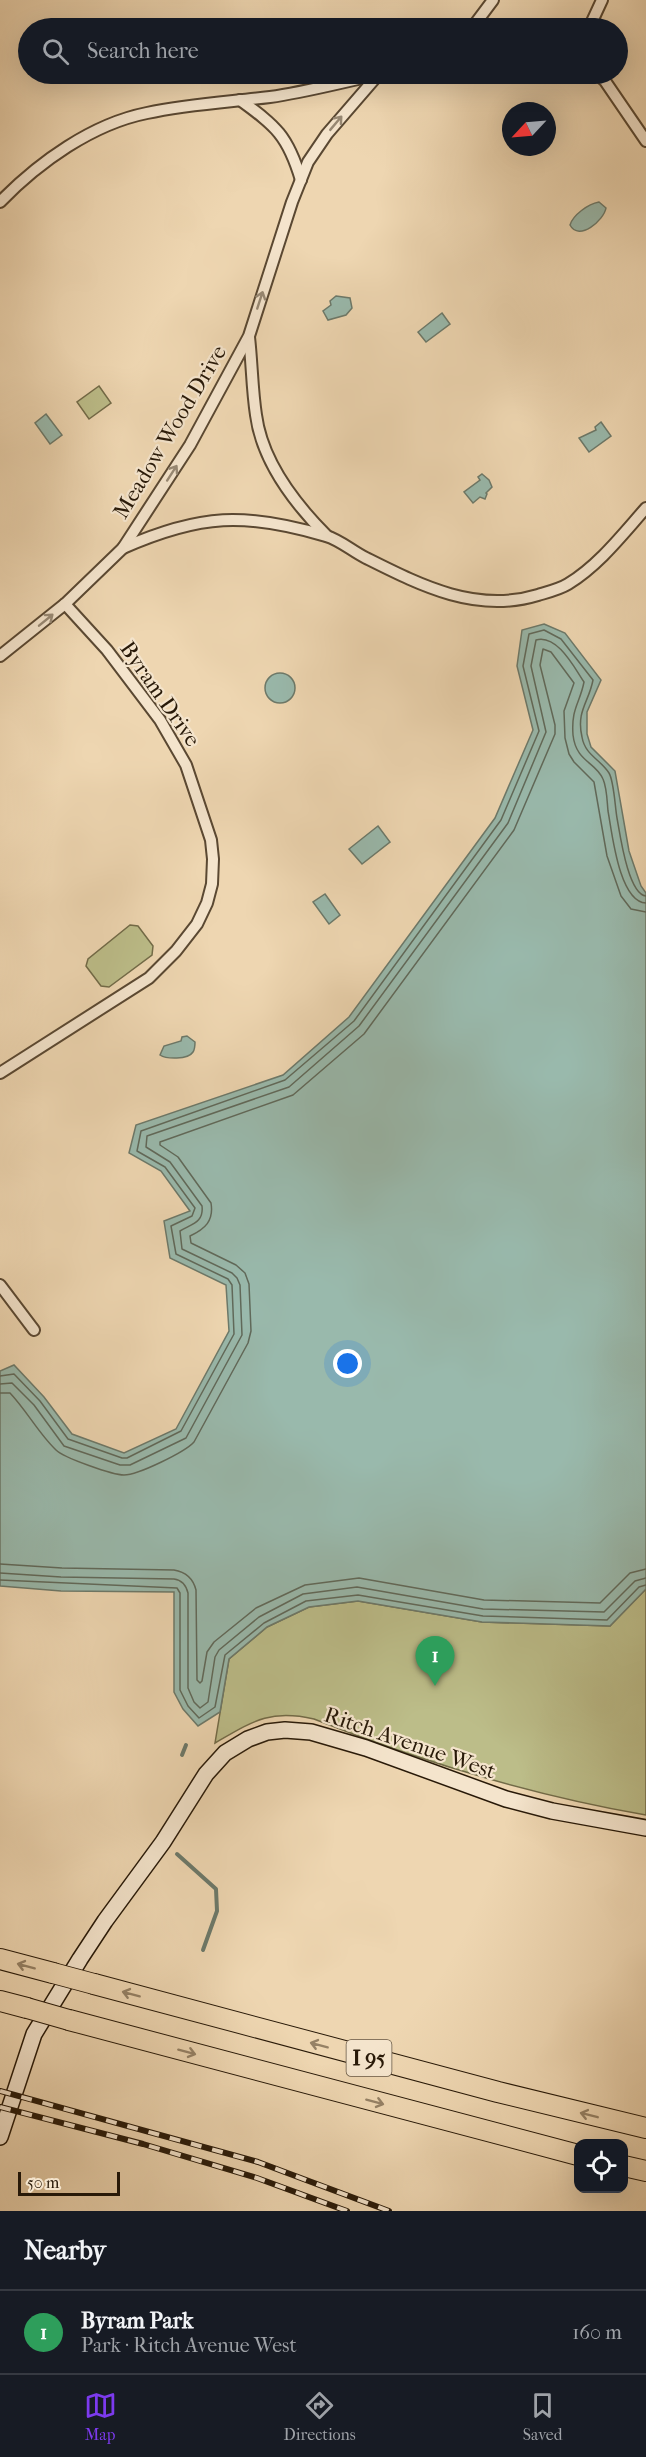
<!DOCTYPE html>
<html lang="en">
<head>
<meta charset="utf-8">
<style>
  body { margin:0; font-family:"IM FELL French Canon",serif; background:#20242c; color:#f1f3f6 }
  .controls { position:absolute; right:18px; bottom:18px; display:grid; overflow:hidden; border-radius:12px; box-shadow:0 6px 24px #0002 }
  .controls button { width:54px; height:54px; display:grid; place-items:center; padding:0; border:0; border-bottom:2px solid #363941; background:#171b24; color:#f1f3f6; font:30px sans-serif }
  .compass { position:absolute; left:502px; top:102px; width:54px; height:54px; border-radius:50%; background:#171b24; box-shadow:0 6px 24px #0002; rotate:244deg }
  .scale { position:absolute; left:18px; bottom:15px; width:102px; box-sizing:border-box; padding-left:6px; border:3px solid #281908; border-top:0; font-size:16px; line-height:21px; white-space:nowrap; color:#281908; -webkit-text-stroke:4px #f4e4cc; paint-order:stroke }
  .you { position:absolute; left:348px; top:1364px; width:21px; height:21px; margin:-15px; border:4px solid #fff; border-radius:50%; background:#1a73e8; box-shadow:0 0 0 9px #1a73e833 }
  .badge { display:grid; place-items:center; width:39px; height:39px; border-radius:50%; background:#7c3aed; color:#fff; font-size:20px; font-weight:700 }
  .pin { position:absolute; translate:-50% -50px; filter:drop-shadow(0 2px 3px #0008) }
  .pin::after { content:''; position:absolute; top:32px; width:21px; height:18px; background:inherit; clip-path:polygon(0 0,100% 0,50% 100%) }
  .list { margin:0; padding:0; list-style:none }
  h2 { display:flex; justify-content:space-between; align-items:center; height:78px; margin:0; padding:0 24px; font-size:26px }
  h2 small { font-size:20px; font-weight:400; color:#9ea1a6 }
  .list li { display:grid; grid-template-columns:39px 1fr auto; gap:18px; align-items:center; box-sizing:border-box; height:84px; padding:0 24px; border-top:2px solid #363941 }
  .list b { display:block; font-size:22px; white-space:nowrap }
  .list p { margin:0; font-size:20px; white-space:nowrap; color:#9ea1a6 }
  .list em { font-size:20px; font-style:normal; color:#9ea1a6 }
  .icon { flex:none; width:33px; height:33px; fill:none; stroke:currentColor; stroke-width:2; stroke-linecap:round; stroke-linejoin:round }
  .map { position:relative; flex:none; width:646px; height:2211px; overflow:hidden }
  .search { position:absolute; background:#171b24; box-shadow:0 6px 24px #0002; left:18px; right:18px; top:18px; height:66px; display:flex; align-items:center; gap:15px; box-sizing:border-box; padding:0 21px; border-radius:33px; color:#9ea1a6; font-size:22px }
  .sheet { height:162px; background:#171b24 }
  nav { display:flex; justify-content:space-around; align-items:center; box-sizing:border-box; height:84px; border-top:2px solid #363941; background:#171b24; font-size:16px; color:#9ea1a6 }
  nav a { display:grid; justify-items:center; gap:3px }
  nav .on { color:#7c3aed }
  .map>svg:first-child { display:block }
  .green { fill:#bcbd89; stroke:#726b48; stroke-width:1.5 }
  .water { fill:#99b9ac; stroke:#6c796a; stroke-width:1.5 }
  .lines { fill:none; stroke-linecap:round; stroke-linejoin:round }
  .shore { stroke:#60695a; stroke-width:1.5 }
  .stream { stroke:#6c796a; stroke-width:4 }
  .street-casing { stroke:#5a4832; stroke-width:14 }
  .secondary-casing { stroke:#281908; stroke-width:18 }
  .highway-casing { stroke:#281908; stroke-width:22 }
  .street { stroke:#f4e4cc; stroke-width:10 }
  .secondary { stroke:#f4e4cc; stroke-width:15 }
  .highway { stroke:#eed6b1; stroke-width:20 }
  .rail-casing { stroke:#281908; stroke-width:6 }
  .rail { stroke:#f4e4cc; stroke-width:4; stroke-dasharray:11; stroke-linecap:butt }
  .highway-bridge-casing { stroke:#281908; stroke-width:22; stroke-linecap:butt }
  .highway-bridge { stroke:#eed6b1; stroke-width:20 }
  .oneway { stroke:#988974 }
  .oneway2 { stroke:#958165 }
  .labels { text-anchor:middle; dominant-baseline:central; stroke-width:4.5; stroke-linejoin:round; paint-order:stroke }
  .shield { fill:#f4e4cc; stroke:#655643; stroke-width:1.5 }
  .shield-label { font-size:21px; font-weight:bold; fill:#281908 }
  .street-label { font-size:22px; fill:#281908; stroke:#f4e4cc }
</style>
</head>
<body>
<div class="map">
<svg width="646" height="2211" viewBox="0 0 646 2211">
  <rect width="100%" height="100%" fill="#eed6b1"/>
  <filter id="stains"><feTurbulence type="fractalNoise" baseFrequency=".00333" numOctaves="4"/><feColorMatrix values="0 0 0 0 .2 0 0 0 0 .09 0 0 0 0 .02 0 0 0 .5 -.17"/></filter>
  <radialGradient id="worn" r=".72"><stop offset=".6" stop-color="#630" stop-opacity="0"/><stop offset="1" stop-color="#630" stop-opacity=".3"/></radialGradient>
  <g class="green">
    <polygon points="99,386 111,403 89,419 77,402"/>
    <polygon points="130,925 138,926 153,946 152,955 109,987 101,986 86,966 88,959"/>
    <path d="M646 1589V1815C531 1795 422 1762 314 1719 270 1709 253 1721 215 1743L229 1659 267 1627 309 1607 358 1601 482 1622 610 1626Z"/>
  </g>
  <g class="water">
    <path d="M599 202 606 208C604 220 579 242 570 225 573 215 588 204 599 202Z"/>
    <polygon points="336,296 350,298 352,308 346,315 328,320 323,311 331,305 330,301"/>
    <polygon points="442,313 450,324 426,342 418,332"/>
    <polygon points="46,414 62,435 50,444 35,423"/>
    <polygon points="601,422 611,436 589,452 579,438 596,430 595,427"/>
    <polygon points="482,474 489,480 492,487 486,493 487,494 485,499 480,497 473,503 464,492 480,480 478,477"/>
    <polygon points="544,624 565,633 601,680 587,712 587,734 591,747 615,771 629,851 641,886 646,893 646,1589 610,1626 482,1622 358,1601 309,1607 267,1627 229,1659 220,1712 198,1726 183,1709 174,1692 174,1592 61,1591 0,1586 0,1371 14,1365 44,1397 72,1434 124,1453 176,1429 229,1331 226,1285 170,1258 164,1221 190,1211 161,1171 129,1153 136,1125 283,1075 349,1017 495,818 533,730 517,666 522,630"/>
    <circle cx="280" cy="688" r="15"/>
    <polygon points="378,826 390,842 362,864 349,849"/>
    <polygon points="325,894 340,915 329,924 313,902"/>
    <path d="M187 1036 195 1042C195 1045 195 1049 193 1052 188 1060 166 1059 160 1055L164 1046 181 1041 182 1037Z"/>
  </g>
  <g class="lines">
    <g class="shore">
      <path d="M0 1376 14 1374 40 1401 68 1439 122 1458H127L181 1431 234 1334 232 1285 228 1279 176 1254 171 1226 192 1216 195 1208 165 1167 137 1151 141 1131 285 1080 354 1021 501 820 539 731 523 666 529 634 544 630 561 639 593 680C589 702 576 711 582 737 585 755 600 759 609 773 614 781 615 807 617 818 620 834 628 894 646 896"/>
      <path d="M0 1384 12 1383 34 1405 64 1446 120 1465H130L186 1438 242 1335 240 1285 237 1278 232 1273 182 1249 180 1231C191 1224 204 1223 202 1206L170 1162 146 1147 147 1136 289 1087 359 1026 508 823 546 732 531 666 536 640C557 634 574 667 584 682 580 703 571 708 573 735 576 762 596 762 603 779 607 788 607 801 608 811 612 832 619 902 646 903"/>
      <path d="M0 1393H10C27 1411 39 1434 56 1450 64 1458 113 1475 124 1475 138 1475 185 1452 194 1442L248 1343 251 1331 249 1284 245 1273 236 1265 191 1243 190 1236C205 1229 214 1221 211 1203L178 1157 160 1145V1142L293 1095 364 1034 514 830 555 734V725L540 665 543 649 551 652 574 683 564 711 565 738 569 754 574 762 594 782 607 856 621 896 631 909 646 912"/>
      <path d="M0 1564 62 1568 174 1570C186 1572 193 1578 196 1590L197 1680 200 1683 202 1681 207 1652 214 1642 256 1608 305 1585 359 1578 484 1600 600 1603 630 1573 646 1569"/>
      <path d="M0 1573 61 1577 174 1579C182 1580 186 1585 188 1593V1688L194 1702 200 1708 208 1702 215 1657 219 1650 259 1617 303 1594 357 1587 483 1609 604 1612 635 1581 646 1578"/>
      <polyline points="0,1580 177,1588 180,1593 180,1690 188,1706 199,1718 215,1707 225,1655 264,1623 306,1601 358,1595 483,1616 607,1620 639,1587 646,1585"/>
    </g>
    <g class="stream">
      <polyline points="182,1755 186,1745"/>
      <polyline points="177,1854 216,1889 217,1911 203,1950"/>
    </g>
    <defs>
      <g id="street">
        <polyline points="472,28 493,0"/>
        <polyline points="589,28 602,0"/>
        <polyline points="597,74 605,81 646,141"/>
        <path d="M240 100C276 126 288 136 301 180"/>
        <path d="M0 202C39 162 92 124 147 113 188 104 229 102 270 97 306 92 342 82 377 75"/>
        <path d="M249 337C252 363 252 389 256 415 262 461 295 504 327 536"/>
        <path d="M123 548C200 514 245 512 326 536 340 540 352 551 366 558 420 585 476 614 538 595 548 592 560 589 568 584 599 565 622 535 646 508"/>
        <polyline points="0,656 65,604 123,548 190,445 249,336 292,202 308,162 327,134 378,75"/>
        <polyline points="0,1073 149,978 176,951 197,924 207,903 212,884 213,859 211,840 186,765 160,720 107,650 65,604"/>
        <polyline points="0,1285 34,1330"/>
      </g>
      <polyline id="secondary" points="0,2137 34,2034 80,1959 105,1921 163,1842 206,1774 225,1753 248,1739 267,1732 285,1730 311,1732 366,1748 506,1799 552,1811 646,1828"/>
      <g id="highway">
        <polyline points="0,1959 53,1973"/>
        <polyline points="94,1984 498,2092 646,2128"/>
        <polyline points="0,2001 27,2008"/>
        <polyline points="69,2020 578,2155"/>
        <polyline points="624,2166 646,2171"/>
      </g>
    </defs>
    <use href="#street" class="street-casing"/>
    <use href="#secondary" class="secondary-casing"/>
    <use href="#highway" class="highway-casing"/>
    <use href="#street" class="street"/>
    <use href="#secondary" class="secondary"/>
    <use href="#highway" class="highway"/>
    <defs>
      <g id="rail">
        <polyline points="0,2091 258,2162 389,2211"/>
        <polyline points="0,2107 143,2144 257,2178 347,2211"/>
      </g>
    </defs>
    <use href="#rail" class="rail-casing"/>
    <use href="#rail" class="rail"/>
    <defs>
      <g id="highway-bridge">
        <polyline points="53,1973 94,1984"/>
        <polyline points="27,2008 69,2020"/>
      </g>
    </defs>
    <use href="#highway-bridge" class="highway-bridge-casing"/>
    <use href="#highway-bridge" class="highway-bridge"/>
  </g>
  <defs><path id="oneway-shaft" d="M-6 0H5M1.5-3L5.5 0L1.5 3" fill="none" stroke-width="1.6" stroke-linecap="round" stroke-linejoin="round" transform="scale(1.5)"/></defs>
  <g class="oneway">
    <use href="#oneway-shaft" transform="translate(336 123) rotate(-50)"/>
    <use href="#oneway-shaft" transform="translate(260 300) rotate(-72)"/>
    <use href="#oneway-shaft" transform="translate(172 473) rotate(-57)"/>
    <use href="#oneway-shaft" transform="translate(46 620) rotate(-39)"/>
  </g>
  <g class="oneway2">
    <use href="#oneway-shaft" transform="translate(26 1966) rotate(-165)"/>
    <use href="#oneway-shaft" transform="translate(131 1994) rotate(-165)"/>
    <use href="#oneway-shaft" transform="translate(319 2045) rotate(-165)"/>
    <use href="#oneway-shaft" transform="translate(187 2052) rotate(15)"/>
    <use href="#oneway-shaft" transform="translate(375 2102) rotate(15)"/>
    <use href="#oneway-shaft" transform="translate(589 2115) rotate(-166)"/>
  </g>
  <g class="labels">
    <rect class="shield" x="346.5" y="2040" width="45" height="36" rx="4.5"/>
    <g class="shield-label">
      <text x="369" y="2058">I 95</text>
    </g>
    <g class="street-label">
      <text transform="translate(170 432) rotate(-59)">Meadow Wood Drive</text>
      <text transform="translate(160 694) rotate(55)">Byram Drive</text>
      <text transform="translate(410 1743) rotate(19)">Ritch Avenue West</text>
    </g>
  </g>
  <rect width="100%" height="100%" filter="url(#stains)"/>
  <rect width="100%" height="100%" fill="url(#worn)"/>
</svg>
<div class="controls">
<button><svg class="icon" aria-label="locate" viewBox="0 0 24 24"><circle cx="12" cy="12" r="6"/><path d="M12 2v4M12 18v4M2 12h4M18 12h4"/></svg></button>
</div>
<svg class="compass" viewBox="-18 -18 36 36"><path d="M0-13l5 13h-10z" fill="#e53935"/><path d="M0 13l5-13h-10z" fill="#9ea1a6"/></svg>
<div class="scale">50 m</div>
<div class="you"></div>
<div class="pin badge" style="left:435px;top:1686px;background:#2e9e5b">1</div>
<div class="search"><svg class="icon" aria-label="search" viewBox="0 0 24 24"><circle cx="10" cy="10" r="6"/><path d="M15 15l6 6"/></svg>Search here</div>
</div>
<section class="sheet">
<h2>Nearby<small></small></h2>
<ul class="list">
<li><span class="badge" style="background:#2e9e5b">1</span><div><b>Byram Park</b><p>Park · Ritch Avenue West</p></div><em>160 m</em></li>
</ul>
</section>
<nav>
<a class="on"><svg class="icon" aria-label="map" viewBox="0 0 24 24"><path d="M3 6l6-2 6 2 6-2v14l-6 2-6-2-6 2zM9 4v14M15 6v14"/></svg>Map</a>
<a><svg class="icon" aria-label="directions" viewBox="0 0 24 24"><path d="M12 3l9 9-9 9-9-9zM9 14v-3h6M13 9l2 2-2 2"/></svg>Directions</a>
<a><svg class="icon" aria-label="saved" viewBox="0 0 24 24"><path d="M7 4h10v16l-5-4-5 4z"/></svg>Saved</a>
</nav>
</body>
</html>
